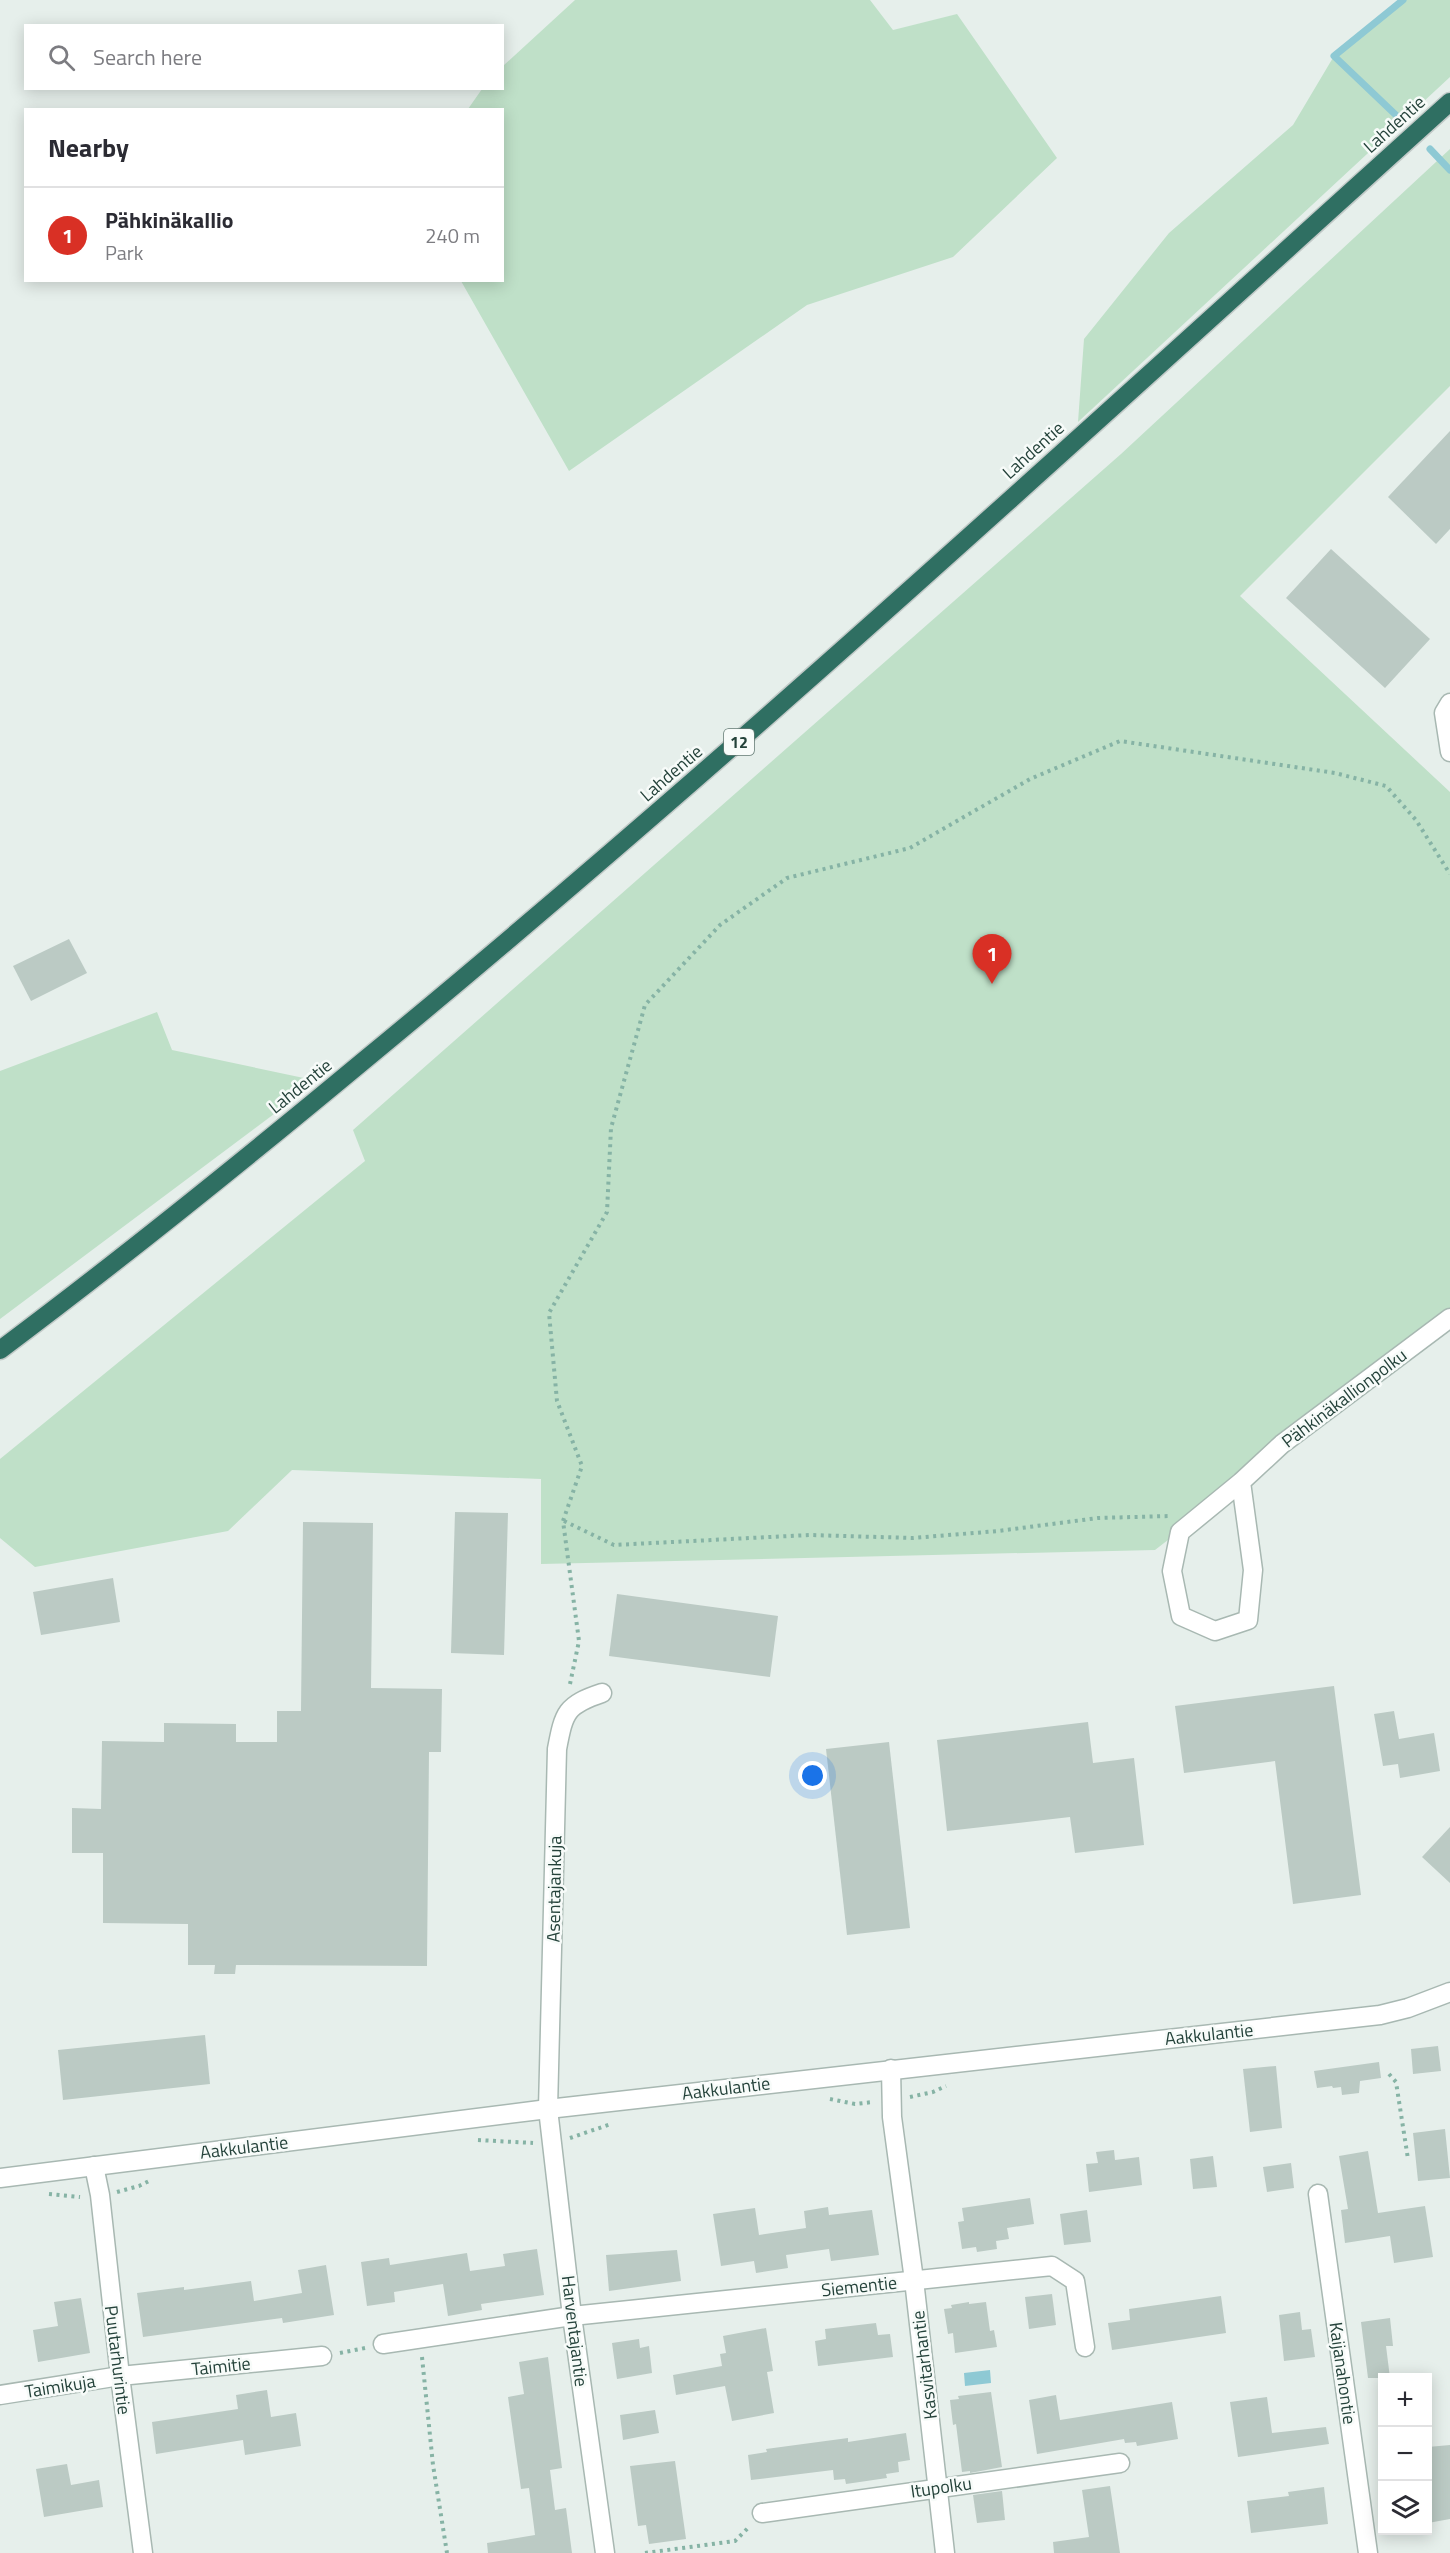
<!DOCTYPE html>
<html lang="en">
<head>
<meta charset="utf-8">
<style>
  body { margin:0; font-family:"Titillium Web",sans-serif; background:#f7f7f7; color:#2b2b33 }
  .controls { position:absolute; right:18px; bottom:18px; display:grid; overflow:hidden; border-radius:0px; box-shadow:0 3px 15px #0003 }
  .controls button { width:54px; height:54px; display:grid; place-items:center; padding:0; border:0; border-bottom:2px solid #e1e1e2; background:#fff; color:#2b2b33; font:30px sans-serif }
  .you { position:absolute; left:813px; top:1776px; width:21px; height:21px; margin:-15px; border:4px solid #fff; border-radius:50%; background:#1a73e8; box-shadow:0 0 0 9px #1a73e833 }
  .badge { display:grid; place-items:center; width:39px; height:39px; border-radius:50%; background:#d93025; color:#fff; font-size:20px; font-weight:700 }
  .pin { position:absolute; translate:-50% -50px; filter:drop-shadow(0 2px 3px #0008) }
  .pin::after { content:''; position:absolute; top:32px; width:21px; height:18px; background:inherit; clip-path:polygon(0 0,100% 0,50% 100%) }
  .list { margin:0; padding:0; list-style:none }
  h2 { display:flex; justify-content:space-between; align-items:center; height:78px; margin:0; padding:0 24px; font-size:26px }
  h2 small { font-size:20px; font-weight:400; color:#7c7c81 }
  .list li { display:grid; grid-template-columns:39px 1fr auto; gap:18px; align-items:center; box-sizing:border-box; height:96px; padding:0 24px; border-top:2px solid #e1e1e2 }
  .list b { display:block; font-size:22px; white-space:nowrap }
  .list p { margin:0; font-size:20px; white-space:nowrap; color:#7c7c81 }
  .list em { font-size:20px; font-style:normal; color:#7c7c81 }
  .icon { flex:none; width:33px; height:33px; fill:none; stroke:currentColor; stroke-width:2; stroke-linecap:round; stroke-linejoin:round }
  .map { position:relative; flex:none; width:1450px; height:2553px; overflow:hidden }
  .search { position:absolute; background:#fff; box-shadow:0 3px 15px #0003; left:24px; top:24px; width:480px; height:66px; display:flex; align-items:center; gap:15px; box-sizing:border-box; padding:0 21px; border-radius:0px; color:#7c7c81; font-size:22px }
  .panel { position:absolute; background:#fff; box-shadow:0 3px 15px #0003; left:24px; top:108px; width:480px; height:174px; border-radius:0px }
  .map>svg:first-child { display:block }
  .green { fill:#bfe0c8 }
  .water { fill:#8ec9d4 }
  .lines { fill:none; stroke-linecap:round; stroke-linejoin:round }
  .stream { stroke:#8ec9d4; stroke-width:7 }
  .building { fill:#bbcac4 }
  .minor-casing { stroke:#a8b8b2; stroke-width:21 }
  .highway-casing { stroke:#c2cac8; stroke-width:21 }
  .path { stroke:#86b3a5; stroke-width:4; stroke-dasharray:3 4.5; stroke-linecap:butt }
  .minor { stroke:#fff; stroke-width:18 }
  .highway { stroke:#2f6f62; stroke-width:18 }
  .labels { text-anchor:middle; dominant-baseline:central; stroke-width:5; stroke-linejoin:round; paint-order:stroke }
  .shield { fill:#f7fbf9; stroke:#637a73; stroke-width:1.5 }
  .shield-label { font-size:16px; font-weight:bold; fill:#24423a }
  .street-label { font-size:18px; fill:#24423a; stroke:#f7fbf9 }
</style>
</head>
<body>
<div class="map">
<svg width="1450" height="2553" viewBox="0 0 1450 2553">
  <rect width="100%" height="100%" fill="#e6efeb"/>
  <g class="green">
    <polygon points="575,0 870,0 893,30 957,14 1057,158 953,257 807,305 569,471 461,281 502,280 502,110 468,109 482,89 502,88 503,66"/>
    <polygon points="1403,0 1450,0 1450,77 1078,422 1084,339 1169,233 1293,125 1334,56"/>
    <polygon points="1450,149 1450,386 1240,596 1450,792 1450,1322 1155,1550 541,1564 541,1479 292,1470 228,1531 35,1567 0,1538 0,1459 365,1161 353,1130 1121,454"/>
    <polygon points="157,1012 172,1050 318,1081 0,1319 0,1071"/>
  </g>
  <polygon class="water" points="990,2370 991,2383 965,2386 964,2373"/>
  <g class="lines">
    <g class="stream">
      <polyline points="1399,118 1334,56 1403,0"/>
      <polyline points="1430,149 1450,170"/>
    </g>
  </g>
  <g class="building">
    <polygon points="1450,431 1450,529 1436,544 1388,497"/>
    <polygon points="1331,549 1430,639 1385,688 1286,598"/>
    <polygon points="69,939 87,973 31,1001 13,966"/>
    <polygon points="455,1512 508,1513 504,1655 451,1653"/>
    <polygon points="303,1522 373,1523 371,1688 442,1689 441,1752 429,1752 427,1966 236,1965 235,1974 214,1974 215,1965 188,1965 188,1924 103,1923 103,1853 72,1853 72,1808 101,1809 102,1741 164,1742 164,1723 236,1724 236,1742 277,1742 277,1711 301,1711"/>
    <polygon points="113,1578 120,1622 41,1635 33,1592"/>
    <polygon points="617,1594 778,1616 770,1677 609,1656"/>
    <polygon points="1334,1686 1361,1895 1293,1904 1275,1761 1184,1773 1175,1706"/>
    <polygon points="1394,1711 1399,1739 1434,1733 1440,1771 1400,1778 1398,1764 1383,1766 1374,1714"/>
    <polygon points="1088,1722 1093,1763 1134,1758 1144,1845 1075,1853 1070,1817 947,1831 937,1740"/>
    <polygon points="889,1742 910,1928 847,1935 826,1749"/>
    <polygon points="1450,1827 1450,1883 1422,1857"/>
    <polygon points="205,2035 210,2084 63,2100 58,2050"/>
    <polygon points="1438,2046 1441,2071 1413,2074 1411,2049"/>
    <polygon points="1379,2062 1381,2078 1360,2081 1359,2093 1342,2095 1341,2087 1333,2088 1332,2086 1317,2088 1314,2071"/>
    <polygon points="1276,2066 1282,2128 1250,2132 1243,2069"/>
    <polygon points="1445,2129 1450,2178 1418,2181 1413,2133"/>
    <polygon points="1114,2150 1115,2160 1139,2157 1142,2185 1089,2192 1086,2164 1098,2163 1096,2152"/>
    <polygon points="1368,2151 1378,2213 1425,2206 1433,2257 1394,2263 1390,2236 1345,2243 1341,2210 1348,2209 1339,2156"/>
    <polygon points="1213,2156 1217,2187 1193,2189 1190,2159"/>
    <polygon points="1291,2163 1294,2188 1267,2192 1263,2167"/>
    <polygon points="1030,2198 1034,2224 1007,2228 1009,2239 996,2241 997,2249 977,2252 976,2247 962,2249 958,2222 964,2221 962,2208"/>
    <polygon points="828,2207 829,2215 872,2210 879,2255 831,2261 829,2249 786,2255 788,2268 756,2273 754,2261 721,2266 713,2214 755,2208 759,2235 806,2228 804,2211"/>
    <polygon points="1087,2210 1091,2242 1064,2245 1060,2214"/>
    <polygon points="537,2249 544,2295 481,2304 482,2310 448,2316 443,2284 394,2292 395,2302 367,2306 361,2262 389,2258 390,2265 467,2253 470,2271 505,2266 503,2254"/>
    <polygon points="677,2250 681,2281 609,2291 606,2255"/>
    <polygon points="326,2265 334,2315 283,2323 282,2318 143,2337 137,2293 184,2287 184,2290 251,2281 254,2301 302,2293 298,2270"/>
    <polygon points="1052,2294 1056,2325 1029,2329 1025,2297"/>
    <polygon points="1221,2296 1226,2333 1112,2350 1108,2323 1130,2320 1129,2309"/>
    <polygon points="81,2298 90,2353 38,2362 33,2330 58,2326 54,2302"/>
    <polygon points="969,2302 969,2304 986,2302 990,2331 994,2330 997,2347 955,2353 953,2333 948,2334 944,2309 952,2308 951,2305"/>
    <polygon points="1300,2312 1302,2330 1311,2329 1315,2357 1284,2361 1279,2315"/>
    <polygon points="1390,2318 1393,2346 1386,2346 1390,2378 1368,2378 1361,2322"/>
    <polygon points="876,2323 878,2335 890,2334 893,2357 818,2366 815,2341 826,2339 825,2329"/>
    <polygon points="766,2328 773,2371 767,2372 774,2413 732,2421 725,2386 676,2395 673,2375 722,2366 720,2354 726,2353 723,2336"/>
    <polygon points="639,2339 640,2348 649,2346 652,2373 617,2379 612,2343"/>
    <polygon points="548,2357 562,2468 550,2470 555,2510 566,2508 572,2553 488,2553 487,2543 535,2535 529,2488 521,2489 508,2397 524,2394 519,2362"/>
    <polygon points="267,2390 271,2417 296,2413 301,2446 245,2455 243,2440 156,2454 152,2422 238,2409 236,2395"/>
    <polygon points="991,2392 1002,2467 970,2473 970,2471 962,2472 956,2424 953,2425 950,2400 959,2399 958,2396"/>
    <polygon points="1056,2395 1060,2420 1172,2402 1178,2439 1137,2446 1136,2442 1125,2443 1124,2439 1037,2454 1029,2400"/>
    <polygon points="1267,2397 1272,2433 1326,2427 1329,2444 1238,2457 1230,2402"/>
    <polygon points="655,2410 659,2433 623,2440 620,2415"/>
    <polygon points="906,2433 910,2460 898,2462 899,2472 886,2474 887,2478 846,2484 845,2479 834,2480 833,2470 751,2480 748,2455 767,2452 766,2449 848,2438 848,2442"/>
    <polygon points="1450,2445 1450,2519 1428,2523 1428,2447"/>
    <polygon points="675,2461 686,2539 649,2544 646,2525 638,2526 630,2466"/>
    <polygon points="67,2464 71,2485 99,2480 103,2507 44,2517 36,2469"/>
    <polygon points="1110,2486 1120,2553 1054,2553 1053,2542 1089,2537 1082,2490"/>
    <polygon points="1324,2487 1328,2524 1251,2533 1247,2501 1289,2496 1288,2492"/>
    <polygon points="1002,2491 1005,2520 977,2523 973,2495"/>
  </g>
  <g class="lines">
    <defs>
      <g id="minor">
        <polyline points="1450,703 1444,713 1450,752"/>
        <polyline points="1241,1482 1253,1570 1248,1620 1215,1631 1181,1616 1172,1571 1180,1532 1241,1482 1282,1444 1450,1318"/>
        <path d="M602 1693C566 1705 564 1712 557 1749L548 2109 572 2316 605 2553"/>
        <polyline points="891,2069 892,2117 914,2280 945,2553"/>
        <polyline points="94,2166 100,2195 120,2376 143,2553"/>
        <polyline points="0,2178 548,2109 1380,2015 1408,2008 1450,1992"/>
        <polyline points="1318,2194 1368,2553"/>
        <polyline points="383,2344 572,2316 1052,2266 1075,2281 1085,2347"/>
        <polyline points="0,2395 120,2376 322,2356"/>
        <polyline points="762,2513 1120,2463"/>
      </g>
      <path id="highway" d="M0 1350C123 1258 243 1161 361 1063 735 755 1091 426 1450 102"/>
    </defs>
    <use href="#minor" class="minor-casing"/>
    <use href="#highway" class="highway-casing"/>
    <g class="path">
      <polyline points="564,1521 614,1545 809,1535 913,1538 998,1531 1098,1518 1170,1516"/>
      <polyline points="570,1684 579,1641 563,1521 582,1466 557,1401 549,1313 607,1212 611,1128 645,1005 720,925 787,878 910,848 1030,779 1120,741 1335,773 1386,786 1416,820 1450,874"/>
      <polyline points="1389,2074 1396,2082 1408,2159"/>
      <polyline points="910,2097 933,2092 946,2086"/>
      <polyline points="830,2099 855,2104 873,2102"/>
      <polyline points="570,2138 611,2124"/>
      <polyline points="478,2140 533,2143"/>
      <polyline points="117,2192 139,2186 149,2181"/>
      <polyline points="49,2194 80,2197"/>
      <polyline points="340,2353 365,2348"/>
      <polyline points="422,2357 433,2465 447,2553"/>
      <polyline points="645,2553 735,2541 749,2527"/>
    </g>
    <use href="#minor" class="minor"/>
    <use href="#highway" class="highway"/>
  </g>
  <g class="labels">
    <rect class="shield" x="724" y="729" width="30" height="26" rx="4.5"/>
    <g class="shield-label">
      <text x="739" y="742">12</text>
    </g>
    <g class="street-label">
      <text transform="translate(1394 124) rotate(-42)">Lahdentie</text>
      <text transform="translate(1033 450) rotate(-42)">Lahdentie</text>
      <text transform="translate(671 773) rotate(-41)">Lahdentie</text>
      <text transform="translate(300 1086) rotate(-39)">Lahdentie</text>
      <text transform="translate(1344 1398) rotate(-37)">Pähkinäkallionpolku</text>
      <text transform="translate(554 1889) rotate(-89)">Asentajankuja</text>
      <text transform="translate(1209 2034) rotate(-6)">Aakkulantie</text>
      <text transform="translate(726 2088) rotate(-7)">Aakkulantie</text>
      <text transform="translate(244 2147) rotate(-7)">Aakkulantie</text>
      <text transform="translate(859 2286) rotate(-6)">Siementie</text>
      <text transform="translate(575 2331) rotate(83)">Harventajantie</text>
      <text transform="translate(118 2360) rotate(83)">Puutarhurintie</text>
      <text transform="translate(924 2365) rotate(-97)">Kasvitarhantie</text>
      <text transform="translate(221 2366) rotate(-6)">Taimitie</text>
      <text transform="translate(1343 2373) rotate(82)">Kaijanahontie</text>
      <text transform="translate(60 2386) rotate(-9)">Taimikuja</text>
      <text transform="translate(941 2487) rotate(-8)">Itupolku</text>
    </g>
  </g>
</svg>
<div class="controls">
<button>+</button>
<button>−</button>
<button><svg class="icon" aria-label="layers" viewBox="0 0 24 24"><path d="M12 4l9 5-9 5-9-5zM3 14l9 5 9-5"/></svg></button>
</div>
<div class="you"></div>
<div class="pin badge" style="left:992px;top:984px">1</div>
<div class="search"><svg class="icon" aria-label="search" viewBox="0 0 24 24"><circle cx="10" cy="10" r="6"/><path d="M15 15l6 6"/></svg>Search here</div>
<section class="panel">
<h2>Nearby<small></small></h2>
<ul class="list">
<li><span class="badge">1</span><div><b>Pähkinäkallio</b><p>Park</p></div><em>240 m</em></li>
</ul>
</section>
</div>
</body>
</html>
